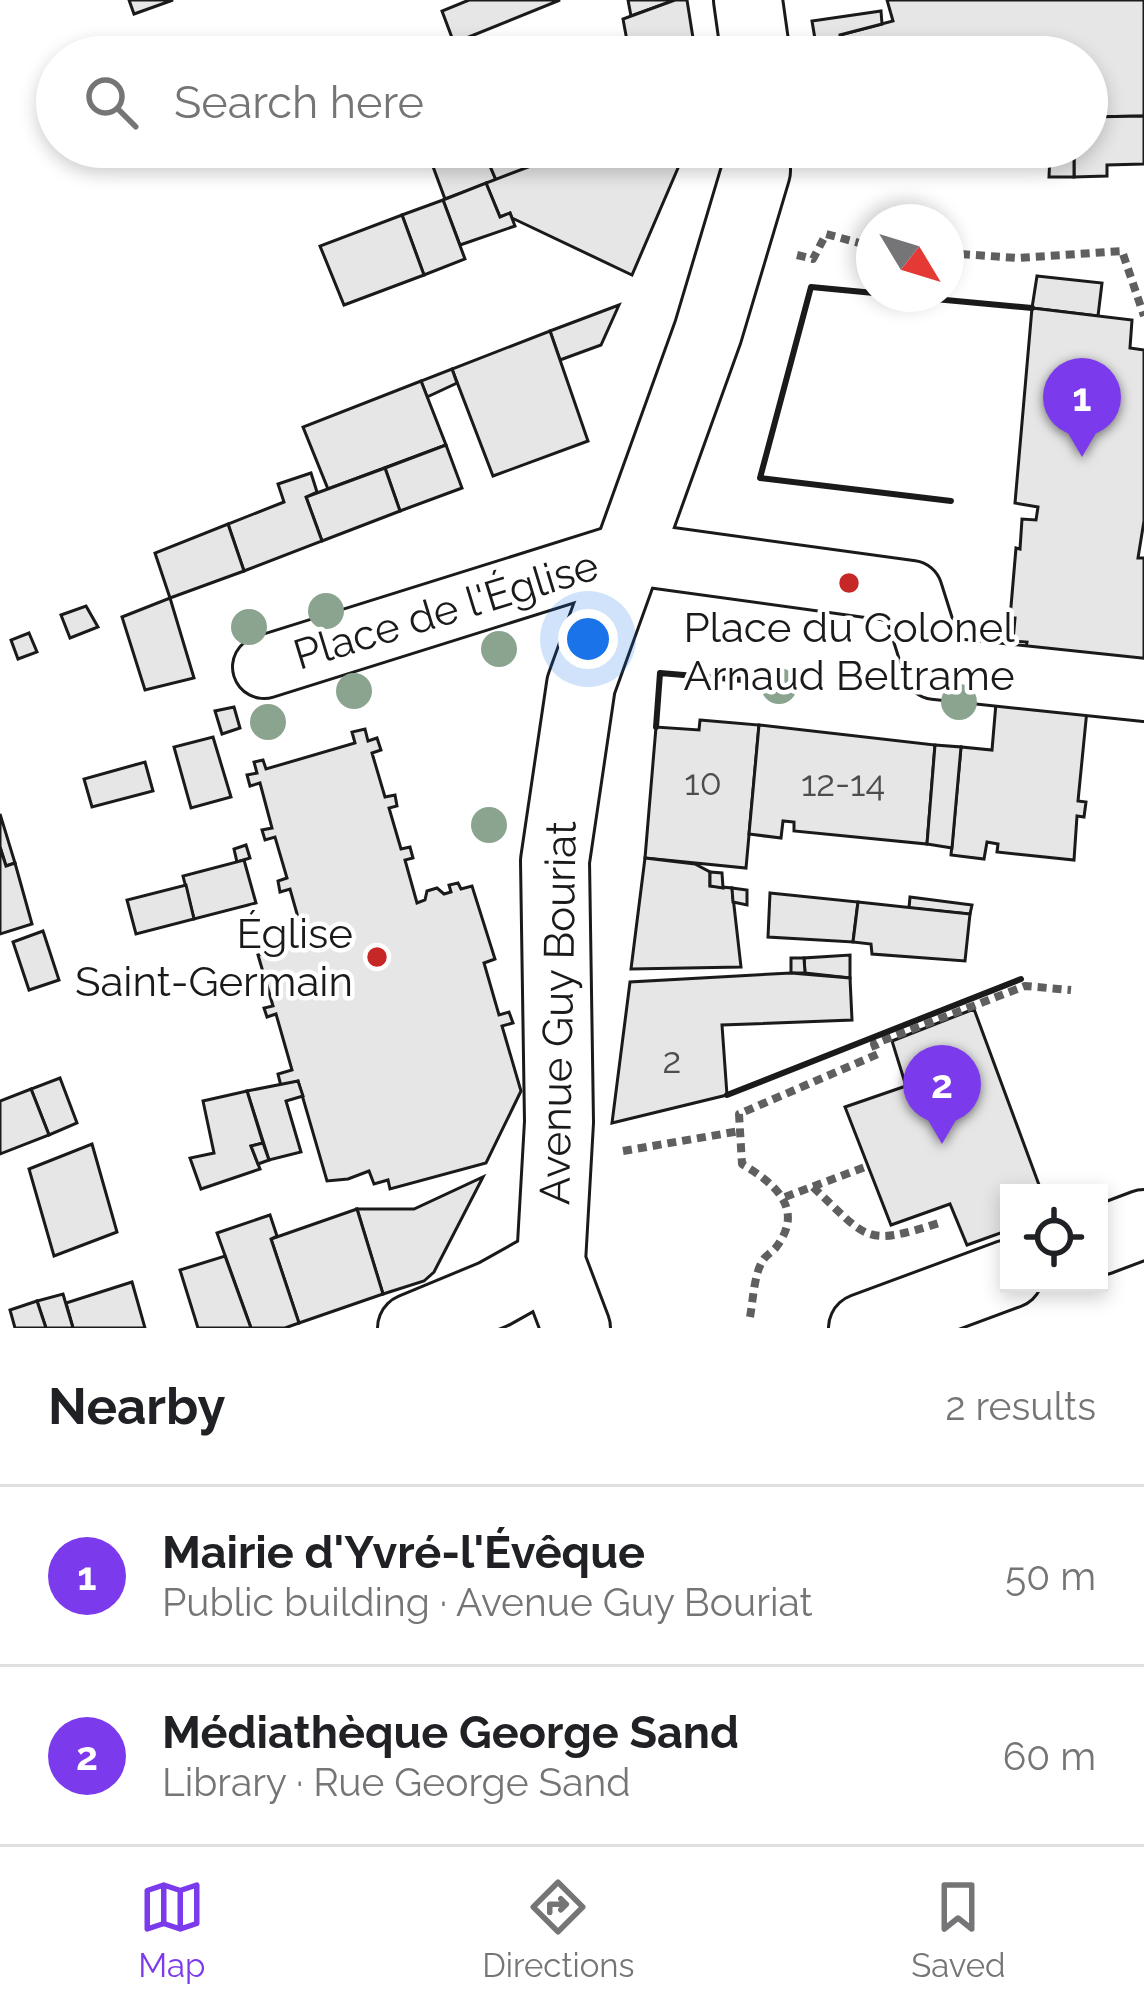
<!DOCTYPE html>
<html lang="en">
<head>
<meta charset="utf-8">
<style>
  body { margin:0; font-family:Raleway,sans-serif; background:#f2f2f2; color:#202124 }
  .controls { position:absolute; right:36px; bottom:36px; display:grid; overflow:hidden; border-radius:0px; box-shadow:0 6px 18px #0003 }
  .controls button { width:108px; height:108px; display:grid; place-items:center; padding:0; border:0; border-bottom:3px solid #e0e0e0; background:#fff; color:#202124; font:60px sans-serif }
  .compass { position:absolute; left:856px; top:204px; width:108px; height:108px; border-radius:50%; background:#fff; box-shadow:0 6px 18px #0003; rotate:128deg }
  .you { position:absolute; left:588px; top:639px; width:42px; height:42px; margin:-30px; border:9px solid #fff; border-radius:50%; background:#1a73e8; box-shadow:0 0 0 18px #1a73e833 }
  .badge { display:grid; place-items:center; width:78px; height:78px; border-radius:50%; background:#7c3aed; color:#fff; font-size:39px; font-weight:700 }
  .pin { position:absolute; translate:-50% -99px; filter:drop-shadow(0 3px 6px #0008) }
  .pin::after { content:''; position:absolute; top:63px; width:42px; height:36px; background:inherit; clip-path:polygon(0 0,100% 0,50% 100%) }
  .list { margin:0; padding:0; list-style:none }
  h2 { display:flex; justify-content:space-between; align-items:center; height:156px; margin:0; padding:0 48px; font-size:51px }
  h2 small { font-size:39px; font-weight:400; color:#757577 }
  .list li { display:grid; grid-template-columns:78px 1fr auto; gap:36px; align-items:center; box-sizing:border-box; height:180px; padding:0 48px; border-top:3px solid #e0e0e0 }
  .list b { display:block; font-size:45px; white-space:nowrap }
  .list p { margin:0; font-size:39px; white-space:nowrap; color:#757577 }
  .list em { font-size:39px; font-style:normal; color:#757577 }
  .icon { flex:none; width:66px; height:66px; fill:none; stroke:currentColor; stroke-width:2; stroke-linecap:round; stroke-linejoin:round }
  .map { position:relative; flex:none; width:1144px; height:1328px; overflow:hidden }
  .search { position:absolute; background:#fff; box-shadow:0 6px 18px #0003; left:36px; right:36px; top:36px; height:132px; display:flex; align-items:center; gap:30px; box-sizing:border-box; padding:0 42px; border-radius:66px; color:#757577; font-size:45px }
  .sheet { height:516px; background:#fff }
  nav { display:flex; justify-content:space-around; align-items:center; box-sizing:border-box; height:168px; border-top:3px solid #e0e0e0; background:#fff; font-size:33px; color:#757577 }
  nav a { display:grid; justify-items:center; gap:6px }
  nav .on { color:#7c3aed }
  .map>svg:first-child { display:block }
  .building { fill:#e6e6e6; stroke:#1a1a1a; stroke-width:3 }
  .lines { fill:none; stroke-linecap:round; stroke-linejoin:round }
  .street-casing { stroke:#1a1a1a; stroke-width:66 }
  .secondary-casing { stroke:#1a1a1a; stroke-width:72 }
  .path { stroke:#5f5f5f; stroke-width:8; stroke-dasharray:9 6; stroke-linecap:butt }
  .street { stroke:#fff; stroke-width:60 }
  .secondary { stroke:#fff; stroke-width:66 }
  .wall { stroke:#1a1a1a; stroke-width:6 }
  .tree { fill:#8aa48f }
  .poi-dot { fill:#c62828; stroke:#fff; stroke-width:4.5 }
  .labels { text-anchor:middle; dominant-baseline:central; stroke-width:9; stroke-linejoin:round; paint-order:stroke }
  .number-label { font-size:36px; fill:#4d4d4d }
  .street-label { font-size:42px; fill:#1a1a1a; stroke:#fff }
  .poi-label { font-size:42px; fill:#1a1a1a; stroke:#fff }
</style>
</head>
<body>
<div class="map">
<svg width="1144" height="1328" viewBox="0 0 1144 1328">
  <rect width="100%" height="100%" fill="#fff"/>
  <g class="building">
    <polygon points="129,0 173,0 134,14"/>
    <polygon points="469,0 560,0 454,43 442,11"/>
    <polygon points="628,0 675,0 631,16"/>
    <polygon points="675,0 687,0 696,57 630,57 623,19"/>
    <polygon points="887,0 1144,0 1144,116 1087,117 1087,57 841,57 840,35 893,21"/>
    <polygon points="881,11 882,24 840,35 841,57 818,57 812,21"/>
    <polygon points="1144,116 1144,164 1107,165 1107,176 1074,177 1074,147 1087,147 1087,117"/>
    <polygon points="443,147 482,147 496,180 445,199 428,153"/>
    <polygon points="482,147 581,147 496,180"/>
    <polygon points="581,147 687,147 632,275 512,218 510,213 500,217 486,183"/>
    <polygon points="847,147 1074,147 1074,177 1049,177 1050,155 1004,157 1006,166 947,164 946,148 905,149 907,159 849,159"/>
    <polygon points="486,183 500,217 510,213 515,226 460,245 443,200"/>
    <polygon points="443,200 465,259 424,275 402,215"/>
    <polygon points="402,215 424,275 344,305 320,246"/>
    <polygon points="1037,276 1102,283 1098,316 1032,308"/>
    <polygon points="619,305 601,345 560,360 550,331"/>
    <polygon points="1032,308 1132,320 1130,348 1144,350 1144,521 1138,558 1144,558 1144,662 1025,652 1027,642 1013,641 1015,618 1010,618 1016,548 1020,549 1022,519 1036,520 1038,507 1015,503"/>
    <polygon points="550,331 588,441 493,476 452,369"/>
    <polygon points="452,369 457,383 427,397 421,381"/>
    <polygon points="421,381 446,445 328,489 303,427"/>
    <polygon points="446,445 462,488 400,511 385,468"/>
    <polygon points="385,468 400,511 322,541 306,497"/>
    <polygon points="311,473 317,492 306,497 322,541 244,571 228,524 284,502 278,484"/>
    <polygon points="228,524 244,571 170,598 155,553"/>
    <polygon points="170,598 194,678 145,690 122,617"/>
    <polygon points="86,606 98,627 70,638 61,615"/>
    <polygon points="29,633 37,652 18,659 11,640"/>
    <polygon points="996,703 1087,710 1078,801 1086,802 1084,817 1077,816 1074,860 997,852 998,844 987,842 984,859 951,855 961,747 992,750"/>
    <polygon points="234,707 240,728 222,734 215,711"/>
    <polygon points="700,720 759,725 746,868 645,858 656,727 699,730"/>
    <polygon points="759,725 935,745 927,844 794,831 794,822 783,821 781,838 749,834"/>
    <polygon points="365,729 368,741 377,738 381,750 372,753 385,797 395,795 397,806 389,808 401,849 410,847 413,858 405,860 417,903 425,900 427,891 437,888 444,894 451,892 449,885 458,883 461,889 472,886 495,959 484,963 499,1015 509,1012 513,1023 502,1026 521,1091 486,1163 390,1189 388,1180 374,1184 369,1171 348,1179 327,1181 298,1081 281,1086 278,1074 292,1070 276,1014 267,1017 264,1008 273,1006 258,955 305,942 290,889 280,892 278,881 287,878 275,837 265,840 262,830 272,828 260,783 250,786 247,775 257,773 254,762 263,760 266,769 355,743 352,732"/>
    <polygon points="213,737 231,797 191,808 174,747"/>
    <polygon points="935,745 961,747 952,848 927,844"/>
    <polygon points="145,762 153,791 92,807 84,779"/>
    <polygon points="0,814 15,863 6,866 0,847"/>
    <polygon points="246,845 250,858 237,862 234,849"/>
    <polygon points="0,847 6,866 15,863 32,924 0,934"/>
    <polygon points="645,858 695,864 710,872 710,886 732,888 741,967 631,969"/>
    <polygon points="244,860 256,903 194,919 183,876"/>
    <polygon points="710,872 722,873 723,888 710,886"/>
    <polygon points="186,885 194,919 136,934 127,900"/>
    <polygon points="732,888 747,890 747,905 733,902"/>
    <polygon points="770,893 858,902 853,942 768,937"/>
    <polygon points="910,897 972,905 970,914 909,908"/>
    <polygon points="858,902 970,914 965,961 872,954 871,944 853,942"/>
    <polygon points="43,931 59,980 29,990 13,942"/>
    <polygon points="850,955 850,978 805,973 804,958"/>
    <polygon points="791,958 804,958 805,973 791,973"/>
    <polygon points="791,973 850,978 852,1020 722,1025 727,1095 612,1123 630,982"/>
    <polygon points="974,1009 1042,1193 1009,1193 1009,1230 967,1245 950,1204 891,1225 845,1107 906,1086 892,1041"/>
    <polygon points="60,1078 77,1123 49,1135 31,1089"/>
    <polygon points="298,1081 303,1096 286,1101 301,1152 269,1160 247,1091"/>
    <polygon points="31,1089 49,1135 0,1154 0,1101"/>
    <polygon points="247,1091 263,1143 251,1146 260,1169 201,1189 190,1158 214,1153 203,1101"/>
    <polygon points="263,1143 269,1160 258,1164 251,1146"/>
    <polygon points="92,1144 117,1232 54,1256 29,1169"/>
    <polygon points="483,1177 434,1272 424,1281 383,1294 357,1209 414,1209"/>
    <polygon points="357,1209 383,1294 299,1323 271,1239"/>
    <polygon points="270,1215 277,1236 271,1239 299,1323 285,1328 251,1328 217,1233"/>
    <polygon points="225,1256 251,1328 198,1328 180,1270"/>
    <polygon points="132,1282 145,1328 73,1328 66,1303"/>
    <polygon points="63,1294 73,1328 46,1328 37,1301"/>
    <polygon points="37,1301 46,1328 15,1328 10,1310"/>
  </g>
  <g class="lines">
    <defs>
      <polyline id="street" points="264,667 628,553 911,592 935,668 1144,690"/>
      <g id="secondary">
        <polyline points="748,0 756,57"/>
        <polyline points="1099,1241 1144,1224"/>
        <polyline points="412,1328 494,1294 551,1262"/>
        <polyline points="576,1328 551,1262 559,1122 555,861 581,685 708,332 756,171 756,147"/>
        <polyline points="863,1328 1009,1274"/>
      </g>
    </defs>
    <use href="#street" class="street-casing"/>
    <use href="#secondary" class="secondary-casing"/>
    <g class="path">
      <polyline points="946,253 1018,258 1122,251 1144,316"/>
      <polyline points="797,255 813,259 826,234 874,247"/>
      <polyline points="623,1151 740,1131"/>
      <path d="M813 1187C868 1239 864 1247 939 1223"/>
      <polyline points="785,1197 868,1166"/>
      <path d="M750 1317C753 1301 754 1274 763 1260 766 1255 773 1252 777 1246 805 1208 774 1183 742 1164L739 1114 878 1054 874 1044 1025 986 1071 990"/>
    </g>
    <use href="#street" class="street"/>
    <use href="#secondary" class="secondary"/>
    <g class="wall">
      <polyline points="874,293 811,287 760,478 951,501"/>
      <polyline points="881,294 1032,308"/>
      <polyline points="656,727 660,673 743,680"/>
      <polyline points="727,1095 1021,979"/>
    </g>
  </g>
  <g class="tree">
    <circle cx="326" cy="611" r="18"/>
    <circle cx="249" cy="627" r="18"/>
    <circle cx="499" cy="649" r="18"/>
    <circle cx="779" cy="686" r="18"/>
    <circle cx="354" cy="691" r="18"/>
    <circle cx="959" cy="702" r="18"/>
    <circle cx="268" cy="722" r="18"/>
    <circle cx="489" cy="825" r="18"/>
  </g>
  <g class="poi-dot">
    <circle cx="849" cy="583" r="12"/>
    <circle cx="377" cy="957" r="12"/>
  </g>
  <g class="labels">
    <g class="number-label">
      <text x="703" y="782">10</text>
      <text x="843" y="783">12-14</text>
      <text x="672" y="1060">2</text>
    </g>
    <g class="street-label">
      <text transform="translate(446 610) rotate(-17)">Place de l'Église</text>
      <text transform="translate(558 1013) rotate(-89)">Avenue Guy Bouriat</text>
    </g>
    <g class="poi-label">
      <text x="849" y="627">Place du Colonel<tspan x="849" dy="48">Arnaud Beltrame</tspan></text>
      <text x="353" y="933" text-anchor="end">Église<tspan x="353" dy="48">Saint-Germain</tspan></text>
    </g>
  </g>
</svg>
<div class="controls">
<button><svg class="icon" aria-label="locate" viewBox="0 0 24 24"><circle cx="12" cy="12" r="6"/><path d="M12 2v4M12 18v4M2 12h4M18 12h4"/></svg></button>
</div>
<svg class="compass" viewBox="-18 -18 36 36"><path d="M0-13l5 13h-10z" fill="#e53935"/><path d="M0 13l5-13h-10z" fill="#757577"/></svg>
<div class="you"></div>
<div class="pin badge" style="left:1082px;top:457px">1</div>
<div class="pin badge" style="left:942px;top:1144px">2</div>
<div class="search"><svg class="icon" aria-label="search" viewBox="0 0 24 24"><circle cx="10" cy="10" r="6"/><path d="M15 15l6 6"/></svg>Search here</div>
</div>
<section class="sheet">
<h2>Nearby<small>2 results</small></h2>
<ul class="list">
<li><span class="badge">1</span><div><b>Mairie d'Yvré-l'Évêque</b><p>Public building · Avenue Guy Bouriat</p></div><em>50 m</em></li>
<li><span class="badge">2</span><div><b>Médiathèque George Sand</b><p>Library · Rue George Sand</p></div><em>60 m</em></li>
</ul>
</section>
<nav>
<a class="on"><svg class="icon" aria-label="map" viewBox="0 0 24 24"><path d="M3 6l6-2 6 2 6-2v14l-6 2-6-2-6 2zM9 4v14M15 6v14"/></svg>Map</a>
<a><svg class="icon" aria-label="directions" viewBox="0 0 24 24"><path d="M12 3l9 9-9 9-9-9zM9 14v-3h6M13 9l2 2-2 2"/></svg>Directions</a>
<a><svg class="icon" aria-label="saved" viewBox="0 0 24 24"><path d="M7 4h10v16l-5-4-5 4z"/></svg>Saved</a>
</nav>
</body>
</html>
